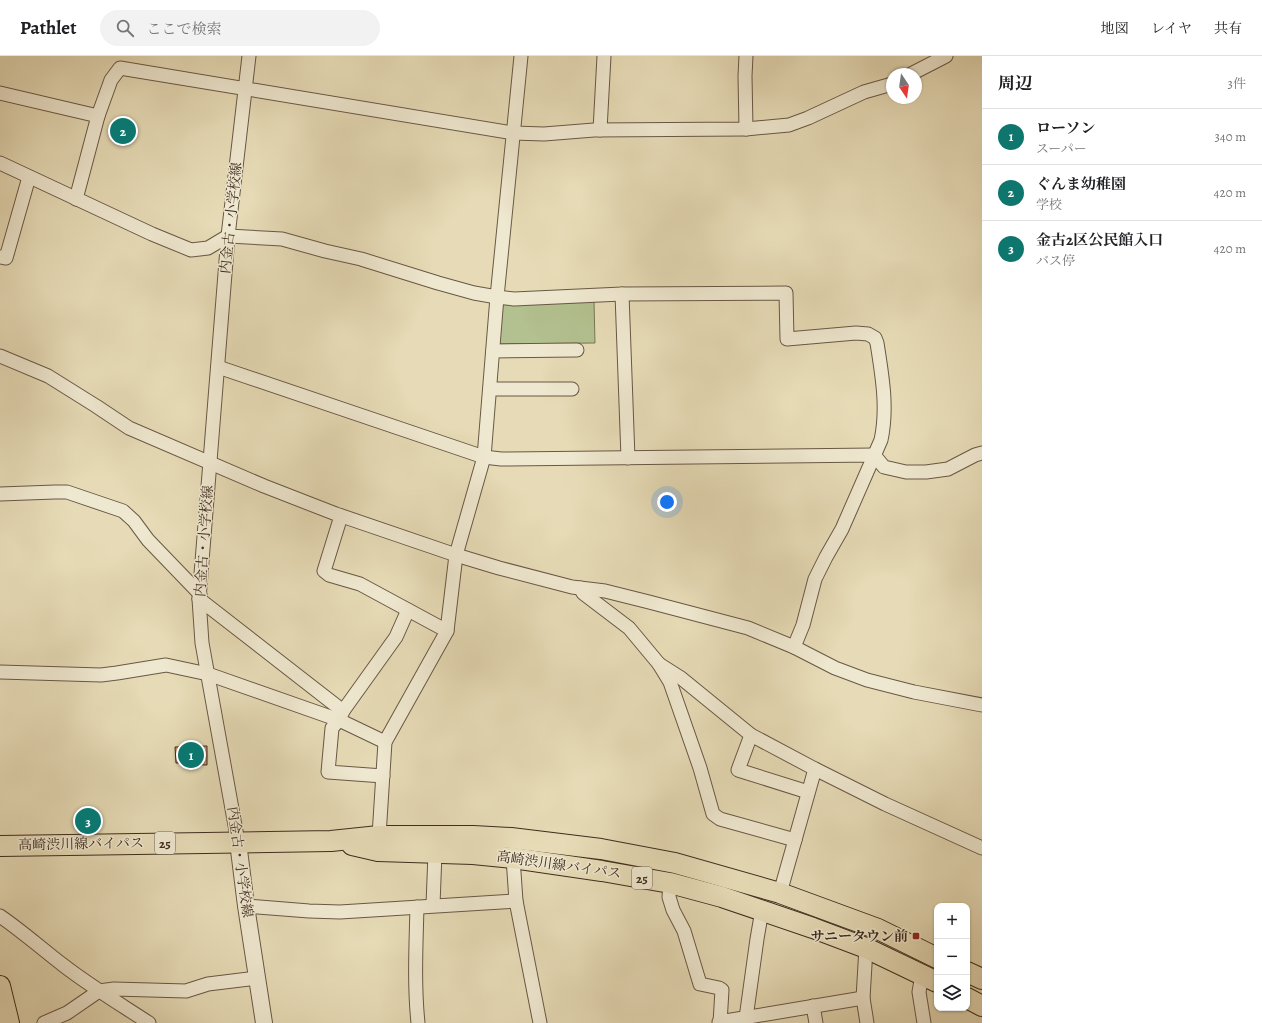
<!DOCTYPE html>
<html lang="ja">
<head>
<meta charset="utf-8">
<style>
  body { margin:0; font-family:Alegreya,"Noto Serif JP",serif; background:#f2f2f2; color:#202124 }
  .controls { position:absolute; right:12px; bottom:12px; display:grid; overflow:hidden; border-radius:8px; box-shadow:0 1px 3px #0004 }
  .controls button { width:36px; height:36px; display:grid; place-items:center; padding:0; border:0; border-bottom:1px solid #e0e0e0; background:#fff; color:#202124; font:20px sans-serif }
  .compass { position:absolute; left:886px; top:12px; width:36px; height:36px; border-radius:50%; background:#fff; box-shadow:0 1px 3px #0004; rotate:167deg }
  .you { position:absolute; left:667px; top:446px; width:14px; height:14px; margin:-10px; border:3px solid #fff; border-radius:50%; background:#1a73e8; box-shadow:0 0 0 6px #1a73e833 }
  .badge { display:grid; place-items:center; width:26px; height:26px; border-radius:50%; background:#0f766e; color:#fff; font-size:13px; font-weight:700 }
  .pin { position:absolute; translate:-50% -50%; border:2px solid #fff; box-shadow:0 1px 4px #0006 }
  .list { margin:0; padding:0; list-style:none }
  h2 { display:flex; justify-content:space-between; align-items:center; height:52px; margin:0; padding:0 16px; font-size:17px }
  h2 small { font-size:13px; font-weight:400; color:#757577 }
  .list li { display:grid; grid-template-columns:26px 1fr auto; gap:12px; align-items:center; box-sizing:border-box; height:56px; padding:0 16px; border-top:1px solid #e0e0e0 }
  .list b { display:block; font-size:15px; white-space:nowrap }
  .list p { margin:0; font-size:13px; white-space:nowrap; color:#757577 }
  .list em { font-size:13px; font-style:normal; color:#757577 }
  .icon { flex:none; width:22px; height:22px; fill:none; stroke:currentColor; stroke-width:2; stroke-linecap:round; stroke-linejoin:round }
  .map { position:relative; flex:none; width:982px; height:967px; overflow:hidden }
  header { display:flex; align-items:center; gap:24px; box-sizing:border-box; height:56px; padding:0 20px; background:#fff; border-bottom:1px solid #e0e0e0 }
  header strong { font-size:19px }
  nav { display:flex; gap:22px; margin-inline-start:auto; font-size:14px }
  .search { width:280px; height:36px; background:#f2f2f2; display:flex; align-items:center; gap:10px; box-sizing:border-box; padding:0 14px; border-radius:22px; color:#757577; font-size:15px }
  main { display:flex }
  aside { flex:1; background:#fff }
  .map>svg:first-child { display:block }
  .green { fill:#b3c08f; stroke:#787657 }
  .building { fill:#d99d7b; stroke:#3e2c1f }
  .lines { fill:none; stroke-linecap:round; stroke-linejoin:round }
  .minor-casing { stroke:#685845; stroke-width:15 }
  .tertiary-casing { stroke:#685845; stroke-width:18 }
  .primary-casing { stroke:#3e2c1f; stroke-width:22 }
  .minor { stroke:#efe8d0; stroke-width:13 }
  .tertiary { stroke:#efe8d0; stroke-width:16 }
  .primary { stroke:#e6dbb6; stroke-width:20 }
  .poi-dot { fill:#8f2418; stroke:#efe8d0; stroke-width:1.5 }
  .labels { text-anchor:middle; dominant-baseline:central; stroke-width:3; stroke-linejoin:round; paint-order:stroke }
  .shield { fill:#efe8d0; stroke:#736454; stroke-width:1 }
  .shield-label { font-size:13px; font-weight:bold; fill:#3e2c1f }
  .street-label { font-size:14px; fill:#3e2c1f; stroke:#efe8d0 }
  .poi-label { font-size:14px; font-weight:bold; fill:#3e2c1f; stroke:#efe8d0; text-anchor:end }
</style>
</head>
<body>
<header>
<strong>Pathlet</strong>
<div class="search"><svg class="icon" aria-label="search" viewBox="0 0 24 24"><circle cx="10" cy="10" r="6"/><path d="M15 15l6 6"/></svg>ここで検索</div>
<nav><a>地図</a><a>レイヤ</a><a>共有</a></nav>
</header>
<main>
<div class="map">
<svg width="982" height="967" viewBox="0 0 982 967">
  <rect width="100%" height="100%" fill="#e6dbb6"/>
  <filter id="stains"><feTurbulence type="fractalNoise" baseFrequency=".005" numOctaves="4"/><feColorMatrix values="0 0 0 0 .2 0 0 0 0 .09 0 0 0 0 .02 0 0 0 .5 -.17"/></filter>
  <radialGradient id="worn" r=".72"><stop offset=".6" stop-color="#630" stop-opacity="0"/><stop offset="1" stop-color="#630" stop-opacity=".3"/></radialGradient>
  <polygon class="green" points="594,245 595,287 497,288 503,247"/>
  <polygon class="building" points="207,690 207,709 182,708 182,707 176,707 175,691"/>
  <g class="lines">
    <defs>
      <g id="minor">
        <polyline points="746,0 745,20 746,73"/>
        <polyline points="911,18 946,0"/>
        <polyline points="0,37 98,60"/>
        <polyline points="600,74 604,0"/>
        <path d="M0 107 152 178 191 194 208 192 228 180 282 183 325 195 361 203 438 227 474 237 497 241 514 243 622 238 786 237 787 283 856 277 868 278 875 282 877 287C882 319 888 352 881 384L842 473 826 501 815 523 803 569 794 591"/>
        <polyline points="76,143 98,60 111,24 120,12 513,77 544,78 594,74 746,73 789,69 808,62 864,36 892,28"/>
        <polyline points="0,201 6,202 29,121"/>
        <polyline points="622,238 628,402"/>
        <polyline points="493,295 577,294"/>
        <polyline points="0,300 48,320 96,350 129,372 264,430 336,458 456,499 499,512 572,531 605,535 649,546 748,572 794,591 835,612 867,624 914,636 982,649"/>
        <polyline points="218,311 484,401 501,403 874,399 884,411 906,416 926,416 948,413 975,399 982,397"/>
        <polyline points="490,333 572,333"/>
        <polyline points="0,438 55,436 67,436 123,455 134,465 148,484 200,538"/>
        <polyline points="341,460 324,515 329,519 360,528 447,575"/>
        <polyline points="580,532 583,537 629,572 659,608 670,626 700,712 713,758 720,763 795,784"/>
        <polyline points="199,543 343,655 339,664 332,672 328,716 383,720"/>
        <polyline points="659,608 681,622 751,679 815,713 885,748 982,792"/>
        <polyline points="0,616 101,619 117,617 166,609 208,618 339,664 385,686"/>
        <polyline points="343,655 396,581 408,554"/>
        <polyline points="751,679 738,714 808,736"/>
        <polyline points="379,780 385,686 447,575 456,499 484,401 497,241 521,0"/>
        <polyline points="238,786 202,587 199,543 228,180 249,0"/>
        <polyline points="513,802 516,845 540,967"/>
        <polyline points="670,827 669,841 673,854 684,875 700,928 719,932 722,934 720,967"/>
        <polyline points="780,837 815,713"/>
        <polyline points="433,849 435,797"/>
        <polyline points="246,850 309,855 340,856 516,845"/>
        <path d="M417 851C416 890 414 928 418 967"/>
        <path d="M0 860C22 875 42 893 63 909 90 930 120 948 149 967"/>
        <polyline points="866,892 863,942 867,967"/>
        <polyline points="922,919 919,936 924,967"/>
        <polyline points="813,950 816,967"/>
        <polyline points="746,962 757,883 762,854"/>
        <polyline points="719,966 863,942"/>
        <polyline points="44,967 67,957 99,935 114,933 186,935 208,928 257,922"/>
      </g>
      <polyline id="tertiary" points="238,786 246,850 264,967"/>
      <g id="primary">
        <polyline points="352,789 378,795 473,798 513,802 602,815 670,827 722,841 813,872 866,892 937,926"/>
        <polyline points="0,790 331,785 379,780 473,780 511,782 601,793 675,807 780,837 878,873 937,902"/>
        <polyline points="967,916 982,923"/>
        <polyline points="0,930 9,967"/>
        <polyline points="967,942 982,950"/>
      </g>
    </defs>
    <use href="#minor" class="minor-casing"/>
    <use href="#tertiary" class="tertiary-casing"/>
    <use href="#primary" class="primary-casing"/>
    <use href="#minor" class="minor"/>
    <use href="#tertiary" class="tertiary"/>
    <use href="#primary" class="primary"/>
  </g>
  <rect class="poi-dot" x="912" y="876" width="8" height="8" rx="2"/>
  <g class="labels">
    <g class="shield">
      <rect x="155" y="776" width="20" height="22" rx="3"/>
      <rect x="632" y="811" width="20" height="22" rx="3"/>
    </g>
    <g class="shield-label">
      <text x="165" y="787">25</text>
      <text x="642" y="822">25</text>
    </g>
    <g class="street-label">
      <text transform="translate(231 162) rotate(-84)">内金古・小学校線</text>
      <text transform="translate(204 485) rotate(-86)">内金古・小学校線</text>
      <text transform="translate(81 788) rotate(-1)">高崎渋川線バイパス</text>
      <text transform="translate(240 806) rotate(82)">内金古・小学校線</text>
      <text transform="translate(559 809) rotate(8)">高崎渋川線バイパス</text>
    </g>
    <g class="poi-label">
      <text x="908" y="880">サニータウン前</text>
    </g>
  </g>
  <rect width="100%" height="100%" filter="url(#stains)"/>
  <rect width="100%" height="100%" fill="url(#worn)"/>
</svg>
<div class="controls">
<button>+</button>
<button>−</button>
<button><svg class="icon" aria-label="layers" viewBox="0 0 24 24"><path d="M12 4l9 5-9 5-9-5zM3 14l9 5 9-5"/></svg></button>
</div>
<svg class="compass" viewBox="-18 -18 36 36"><path d="M0-13l5 13h-10z" fill="#e53935"/><path d="M0 13l5-13h-10z" fill="#757577"/></svg>
<div class="you"></div>
<div class="pin badge" style="left:191px;top:699px">1</div>
<div class="pin badge" style="left:123px;top:75px">2</div>
<div class="pin badge" style="left:88px;top:765px">3</div>
</div>
<aside>
<h2>周辺<small>3件</small></h2>
<ul class="list">
<li><span class="badge">1</span><div><b>ローソン</b><p>スーパー</p></div><em>340 m</em></li>
<li><span class="badge">2</span><div><b>ぐんま幼稚園</b><p>学校</p></div><em>420 m</em></li>
<li><span class="badge">3</span><div><b>金古2区公民館入口</b><p>バス停</p></div><em>420 m</em></li>
</ul>
</aside>
</main>
</body>
</html>
